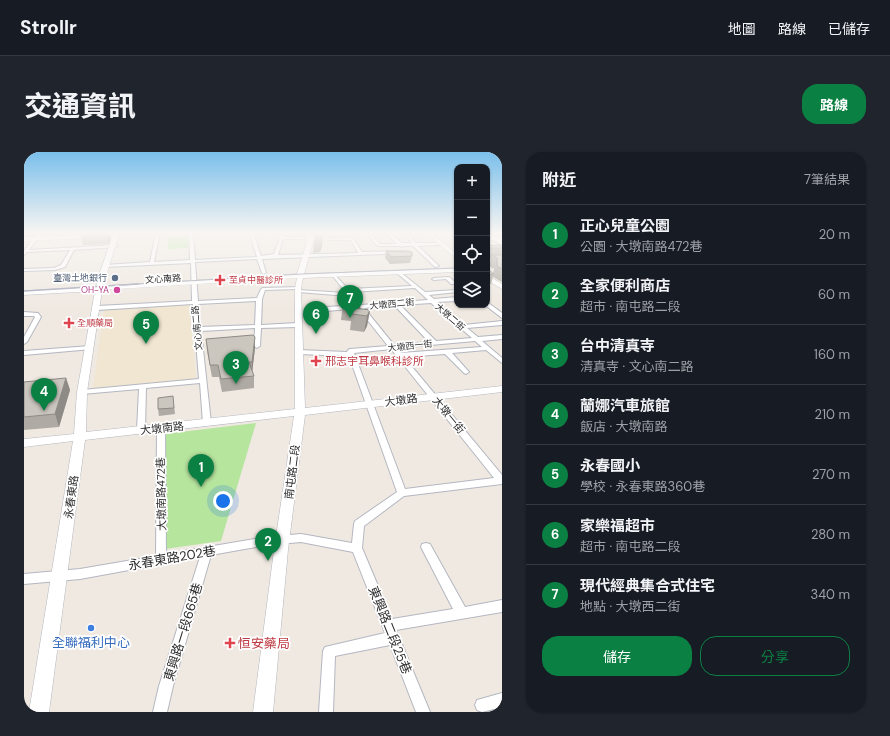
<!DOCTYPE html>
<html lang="zh-TW">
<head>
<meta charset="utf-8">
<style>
  body { margin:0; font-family:"DM Sans","Noto Sans TC",sans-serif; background:#20242c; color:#f1f3f6 }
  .controls { position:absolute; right:12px; top:12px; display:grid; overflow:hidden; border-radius:8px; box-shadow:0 1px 3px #0004 }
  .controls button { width:36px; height:36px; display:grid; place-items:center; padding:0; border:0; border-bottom:1px solid #363941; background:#171b24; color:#f1f3f6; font:20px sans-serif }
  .you { position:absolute; left:199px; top:349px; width:14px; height:14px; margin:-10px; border:3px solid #fff; border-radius:50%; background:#1a73e8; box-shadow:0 0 0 6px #1a73e833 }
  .badge { display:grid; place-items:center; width:26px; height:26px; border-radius:50%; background:#0b8043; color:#fff; font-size:13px; font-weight:700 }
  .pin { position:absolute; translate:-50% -33px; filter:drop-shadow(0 1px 2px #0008) }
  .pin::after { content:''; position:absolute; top:21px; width:14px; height:12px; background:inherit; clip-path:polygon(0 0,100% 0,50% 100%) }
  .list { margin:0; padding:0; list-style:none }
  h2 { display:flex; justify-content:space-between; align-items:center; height:52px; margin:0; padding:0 16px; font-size:17px }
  h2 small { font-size:13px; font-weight:400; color:#9ea1a6 }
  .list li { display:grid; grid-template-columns:26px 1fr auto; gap:12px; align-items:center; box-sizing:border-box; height:60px; padding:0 16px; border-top:1px solid #363941 }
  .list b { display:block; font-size:15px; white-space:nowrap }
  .list p { margin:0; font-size:13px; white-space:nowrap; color:#9ea1a6 }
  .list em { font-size:13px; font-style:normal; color:#9ea1a6 }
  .actions { display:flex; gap:8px; padding:12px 16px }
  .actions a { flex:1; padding:9px 0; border:1px solid #0b8043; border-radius:16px; text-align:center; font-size:14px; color:#0b8043 }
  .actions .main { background:#0b8043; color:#fff }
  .icon { flex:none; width:22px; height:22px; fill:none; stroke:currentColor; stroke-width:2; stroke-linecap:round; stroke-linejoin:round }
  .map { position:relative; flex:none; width:478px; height:560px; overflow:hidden; border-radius:16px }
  header { display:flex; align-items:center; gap:24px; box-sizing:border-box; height:56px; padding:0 20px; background:#171b24; border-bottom:1px solid #363941 }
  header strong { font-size:19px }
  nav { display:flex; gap:22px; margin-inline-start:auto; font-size:14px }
  .intro { display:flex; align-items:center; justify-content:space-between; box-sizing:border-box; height:96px; padding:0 24px }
  h1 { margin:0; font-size:28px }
  .button { padding:10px 18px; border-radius:16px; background:#0b8043; color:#fff; font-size:14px; font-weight:700 }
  main { display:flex; gap:24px; padding:0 24px }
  aside { flex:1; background:#171b24; border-radius:16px; box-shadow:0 1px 3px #0004 }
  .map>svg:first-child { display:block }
  .education { fill:#f0e6d1 }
  .green { fill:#b6e59e }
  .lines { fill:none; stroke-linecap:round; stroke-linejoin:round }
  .street-casing { stroke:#b4b7c1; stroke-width:2 }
  .secondary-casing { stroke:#b4b7c1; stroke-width:1 }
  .street { fill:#fff; fill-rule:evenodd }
  .secondary { fill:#fff; fill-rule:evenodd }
  .rail-far1 { stroke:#a3a6b8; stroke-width:1 }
  .rail { stroke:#a3a6b8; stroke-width:1.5 }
  .wall { fill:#afaba4 }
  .shaded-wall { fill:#8e8b86 }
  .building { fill:#cbc7bf; stroke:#8e8b86 }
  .service-dot { fill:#5c6f8a; stroke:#fff; stroke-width:1.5 }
  .health-dot { fill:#e0444e; stroke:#fff; stroke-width:1.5 }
  .hotel-dot { fill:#d1479c; stroke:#fff; stroke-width:1.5 }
  .shop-dot { fill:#3f7fe0; stroke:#fff; stroke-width:1.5 }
  .labels { text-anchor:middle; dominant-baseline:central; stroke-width:3.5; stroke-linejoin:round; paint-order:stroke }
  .far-service-label { font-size:9px; fill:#4e5e75; stroke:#fff; text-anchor:end }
  .far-street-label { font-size:9px; fill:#2e2e2e; stroke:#fff }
  .far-health-label { font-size:9px; fill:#be3a42; stroke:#fff; text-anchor:start }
  .far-hotel-label { font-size:9px; fill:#b23c85; stroke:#fff; text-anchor:end }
  .health-label { font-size:11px; fill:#be3a42; stroke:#fff; text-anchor:start }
  .street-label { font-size:11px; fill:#2e2e2e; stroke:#fff }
  .near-street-label { font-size:13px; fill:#2e2e2e; stroke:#fff }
  .near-shop-label { font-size:13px; fill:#366cbe; stroke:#fff }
  .near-health-label { font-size:13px; fill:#be3a42; stroke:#fff; text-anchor:start }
</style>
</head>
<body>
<header>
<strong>Strollr</strong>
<nav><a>地圖</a><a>路線</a><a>已儲存</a></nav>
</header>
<div class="intro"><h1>交通資訊</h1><a class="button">路線</a></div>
<main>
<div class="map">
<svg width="478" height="560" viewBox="0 0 478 560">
  <rect width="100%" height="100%" fill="#efe9e1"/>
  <polygon class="education" points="165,152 172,227 69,236 80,158"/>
  <g class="green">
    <polygon points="164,84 164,96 144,97 144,85"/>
    <polygon points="232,271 197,389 141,397 140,282"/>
  </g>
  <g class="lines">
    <defs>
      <g id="street">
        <polygon points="14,80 18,80 5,98 92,93 94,94 92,95 50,98 41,115 31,118 0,119 0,117 30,116 37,113 46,98 3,100 0,103 0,99"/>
        <path d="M132 80H136L130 110 166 108 165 80H169L171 108 233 105 225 80H229L237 104 250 102 258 80H262L260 85 329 86 338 100 384 99 386 100 384 101 238 107 242 121 240 122 238 121 233 107 171 110 174 149 233 146 237 137 239 136 276 135V136L274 137 241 138 238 147 237 173 274 171 277 173 274 175 237 176 236 194 233 196 230 194 231 176 177 179 187 271 183 273 179 271 176 231 122 236 121 278 117 281 113 278 115 237 58 242 54 240 58 238 175 227 169 152 73 158 70 156 73 154 168 149 167 111 81 115 79 114 81 113 126 110ZM259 87 327 88 334 101 254 103ZM232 149 231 173 176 175 174 152Z"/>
        <polygon points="363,80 367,80 367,82 378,91 388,91 378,80 382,80 392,91 416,91 415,93 394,94 415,114 411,115 389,94 380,94 378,95 376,94 355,94 352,93 345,84 348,83 356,92 373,92 364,83"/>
        <polygon points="463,80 466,80 469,85 478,90 478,93 467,87"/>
        <path d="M376 120 401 140 433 138V140L405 143 410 147 433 145V149L413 150 440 173 478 169V173L443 176 454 185 478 183V187L458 189 478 206V211L462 198 428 201 445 220 442 222 440 221 421 202 380 205 478 323V332L380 344 340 374 338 396 368 467 429 457 397 395 398 392 402 391 406 392 441 455 478 448V460L372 478 406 560H392L366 493 311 504 309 560H295L299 499 301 495 361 481 329 400 277 390 243 393 187 403 149 534 143 560H129L135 534 176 405 56 427 0 432V422L56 417 132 404 133 276 137 273 141 276 142 402 243 385 277 382 328 391 330 372 331 369 373 340 325 204 275 202 272 200 275 198 323 200 324 198 326 197 364 194 334 156 303 159 300 157 303 155 332 153 325 144 274 140 272 139 274 138 322 141 308 123 310 122 324 137 388 134 374 122V121ZM391 136 404 148 337 153 327 140ZM407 151 448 186 412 189 376 153ZM370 153 405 190 370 193 340 156ZM451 189 458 195 377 201 373 196ZM367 197 470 326 381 337 330 201Z"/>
        <polygon points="425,125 431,130 431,132 427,132 422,127 410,128 408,127 410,126"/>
        <polygon points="463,150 478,161 478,166 461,153 463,153"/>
        <polygon points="0,160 14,161 17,165 3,190 0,192 0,185 11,165 10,164 0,164"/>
        <polygon points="66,194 69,196 68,197 0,203 0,199"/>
        <polygon points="478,541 478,555 458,560 453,558 451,553 453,548"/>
      </g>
      <g id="secondary">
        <path d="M90 80H135L133 82H95L79 134 273 122 283 90V80H289V90L280 122 433 116V120L279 126 277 136 281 256 478 234V240L281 263 264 398 249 560H229L250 398 270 264 61 288 25 560H5L49 289 0 295V287L50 282 53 240 71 139 0 143V139L72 135 74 126ZM273 126 271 136V257L62 280 63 240 78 138Z"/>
        <polygon points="391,80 433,81 433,85 409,83 433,102 433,107 403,82"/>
        <polygon points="74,83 74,85 72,86 0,89 0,85"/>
        <polygon points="463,84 478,85 478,89 463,88"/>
        <rect x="463" y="108" width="15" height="4"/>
        <polygon points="463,123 478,132 478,137 463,128"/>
      </g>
    </defs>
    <use href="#street" class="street-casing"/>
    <use href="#secondary" class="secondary-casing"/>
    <use href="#street" class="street"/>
    <use href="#secondary" class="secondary"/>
    <g class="rail-far1">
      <polyline points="463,112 478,111"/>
      <polyline points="98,133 278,122 433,116"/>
    </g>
    <polyline class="rail" points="0,139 114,132"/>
  </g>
  <g class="wall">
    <polygon points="56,80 85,80 87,87 85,92 59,93 56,81"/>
    <polygon points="291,80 298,80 298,93 296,100 289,101"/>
    <polygon points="478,93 478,130 469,125 467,132 463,132 463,117 469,122 470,117 465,114 467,107 463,107 463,94"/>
    <polygon points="362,99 388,104 386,111 366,112 361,106"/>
    <polygon points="337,149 336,157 346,158 343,174 340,180 326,178 327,169 317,168 319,152"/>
    <polygon points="231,185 231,196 228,219 230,224 230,236 198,240 195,225 188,225 183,199 182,187"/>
    <polygon points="42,226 46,238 35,275 0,278 0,230"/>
    <polygon points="149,244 151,262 135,264 134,257"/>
  </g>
  <g class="shaded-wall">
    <polygon points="82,80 85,80 87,87 85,92"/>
    <polygon points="298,80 299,80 298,93 296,100"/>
    <polygon points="337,149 335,163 333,163 334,155"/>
    <polygon points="346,158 343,174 340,180 343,164"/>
    <polygon points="231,185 231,196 228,222 228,210"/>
    <polygon points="42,226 46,238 35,275 31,262"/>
  </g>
  <g class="building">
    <polygon points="56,80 73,80 56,81"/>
    <polygon points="478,93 478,96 466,96 465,101 463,100 463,94"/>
    <polygon points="362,99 388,100 388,104 367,105"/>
    <polygon points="468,103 478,103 478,117 473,114 473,106"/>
    <polygon points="463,117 470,122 463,123"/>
    <polygon points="322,146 337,149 334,155 319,152"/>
    <polygon points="331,156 346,158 343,164 328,162"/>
    <polygon points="229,183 231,185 228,210 225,210 230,224 197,227 194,213 186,213 182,187"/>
    <polygon points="42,226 31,262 0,265 0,230"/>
    <polygon points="149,244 150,256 134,257 134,246"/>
  </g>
  <linearGradient id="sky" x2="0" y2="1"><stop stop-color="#7abfeb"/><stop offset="0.51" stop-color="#f8f5f2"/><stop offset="1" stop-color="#f8f5f2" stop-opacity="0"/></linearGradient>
  <rect width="478" height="158" fill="url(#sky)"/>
  <circle class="service-dot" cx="91" cy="126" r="4"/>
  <g class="health-dot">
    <path d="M194 122h4v4h4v4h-4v4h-4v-4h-4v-4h4z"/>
    <path d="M43 165h4v4h4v4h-4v4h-4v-4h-4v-4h4z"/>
    <path d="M290 203h4v4h4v4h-4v4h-4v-4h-4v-4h4z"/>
    <path d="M204 485h4v4h4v4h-4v4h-4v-4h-4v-4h4z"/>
  </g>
  <circle class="hotel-dot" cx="93" cy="138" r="4"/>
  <circle class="shop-dot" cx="67" cy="476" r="4"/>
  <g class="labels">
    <g class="far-service-label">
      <text x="83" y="126">臺灣土地銀行</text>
    </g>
    <g class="far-street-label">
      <text transform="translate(139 127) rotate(-3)">文心南路</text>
      <text transform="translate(368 152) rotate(-5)">大墩西二街</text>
      <text transform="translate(426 165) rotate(41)">大墩二街</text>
      <text transform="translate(173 176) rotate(-95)">文心南二路</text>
      <text transform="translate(386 194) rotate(-6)">大墩西一街</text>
    </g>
    <g class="far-health-label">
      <text x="205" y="128">至貞中醫診所</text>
      <text x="53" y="171">全順藥局</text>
    </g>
    <g class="far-hotel-label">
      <text x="85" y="138">OH-YA</text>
    </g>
    <g class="health-label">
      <text x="301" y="209">邢志宇耳鼻喉科診所</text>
    </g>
    <g class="street-label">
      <text transform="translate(377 248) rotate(-7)">大墩路</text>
      <text transform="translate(425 263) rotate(51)">大墩一街</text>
      <text transform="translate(138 276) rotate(-6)">大墩南路</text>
      <text transform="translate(268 320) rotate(-83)">南屯路二段</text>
      <text transform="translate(137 342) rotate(-91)">大墩南路472巷</text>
      <text transform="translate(47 345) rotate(-82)">永春東路</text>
    </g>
    <g class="near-street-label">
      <text transform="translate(148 406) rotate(-10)">永春東路202巷</text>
      <text transform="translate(366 478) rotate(68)">東興路二段25巷</text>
      <text transform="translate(159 480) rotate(-73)">東興路一段665巷</text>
    </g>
    <g class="near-shop-label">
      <text x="67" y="490">全聯福利中心</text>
    </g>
    <g class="near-health-label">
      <text x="214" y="491">恒安藥局</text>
    </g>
  </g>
</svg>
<div class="controls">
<button>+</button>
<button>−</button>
<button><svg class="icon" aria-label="locate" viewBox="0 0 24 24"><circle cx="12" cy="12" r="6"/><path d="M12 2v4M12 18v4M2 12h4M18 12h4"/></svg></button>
<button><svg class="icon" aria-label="layers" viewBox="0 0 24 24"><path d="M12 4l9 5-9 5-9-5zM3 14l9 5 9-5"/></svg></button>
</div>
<div class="you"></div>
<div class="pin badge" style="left:177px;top:335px">1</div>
<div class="pin badge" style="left:244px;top:409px">2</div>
<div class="pin badge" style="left:212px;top:232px">3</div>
<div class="pin badge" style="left:20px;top:259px">4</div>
<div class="pin badge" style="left:122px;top:192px">5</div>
<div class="pin badge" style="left:292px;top:182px">6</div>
<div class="pin badge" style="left:326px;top:166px">7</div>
</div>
<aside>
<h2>附近<small>7筆結果</small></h2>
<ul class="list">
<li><span class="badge">1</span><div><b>正心兒童公園</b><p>公園 · 大墩南路472巷</p></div><em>20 m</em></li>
<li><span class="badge">2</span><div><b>全家便利商店</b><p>超市 · 南屯路二段</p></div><em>60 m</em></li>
<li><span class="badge">3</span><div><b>台中清真寺</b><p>清真寺 · 文心南二路</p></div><em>160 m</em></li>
<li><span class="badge">4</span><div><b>蘭娜汽車旅館</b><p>飯店 · 大墩南路</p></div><em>210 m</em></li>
<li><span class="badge">5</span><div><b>永春國小</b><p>學校 · 永春東路360巷</p></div><em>270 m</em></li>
<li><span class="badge">6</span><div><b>家樂福超市</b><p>超市 · 南屯路二段</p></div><em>280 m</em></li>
<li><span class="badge">7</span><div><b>現代經典集合式住宅</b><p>地點 · 大墩西二街</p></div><em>340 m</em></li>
</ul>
<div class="actions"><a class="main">儲存</a><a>分享</a></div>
</aside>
</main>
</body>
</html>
